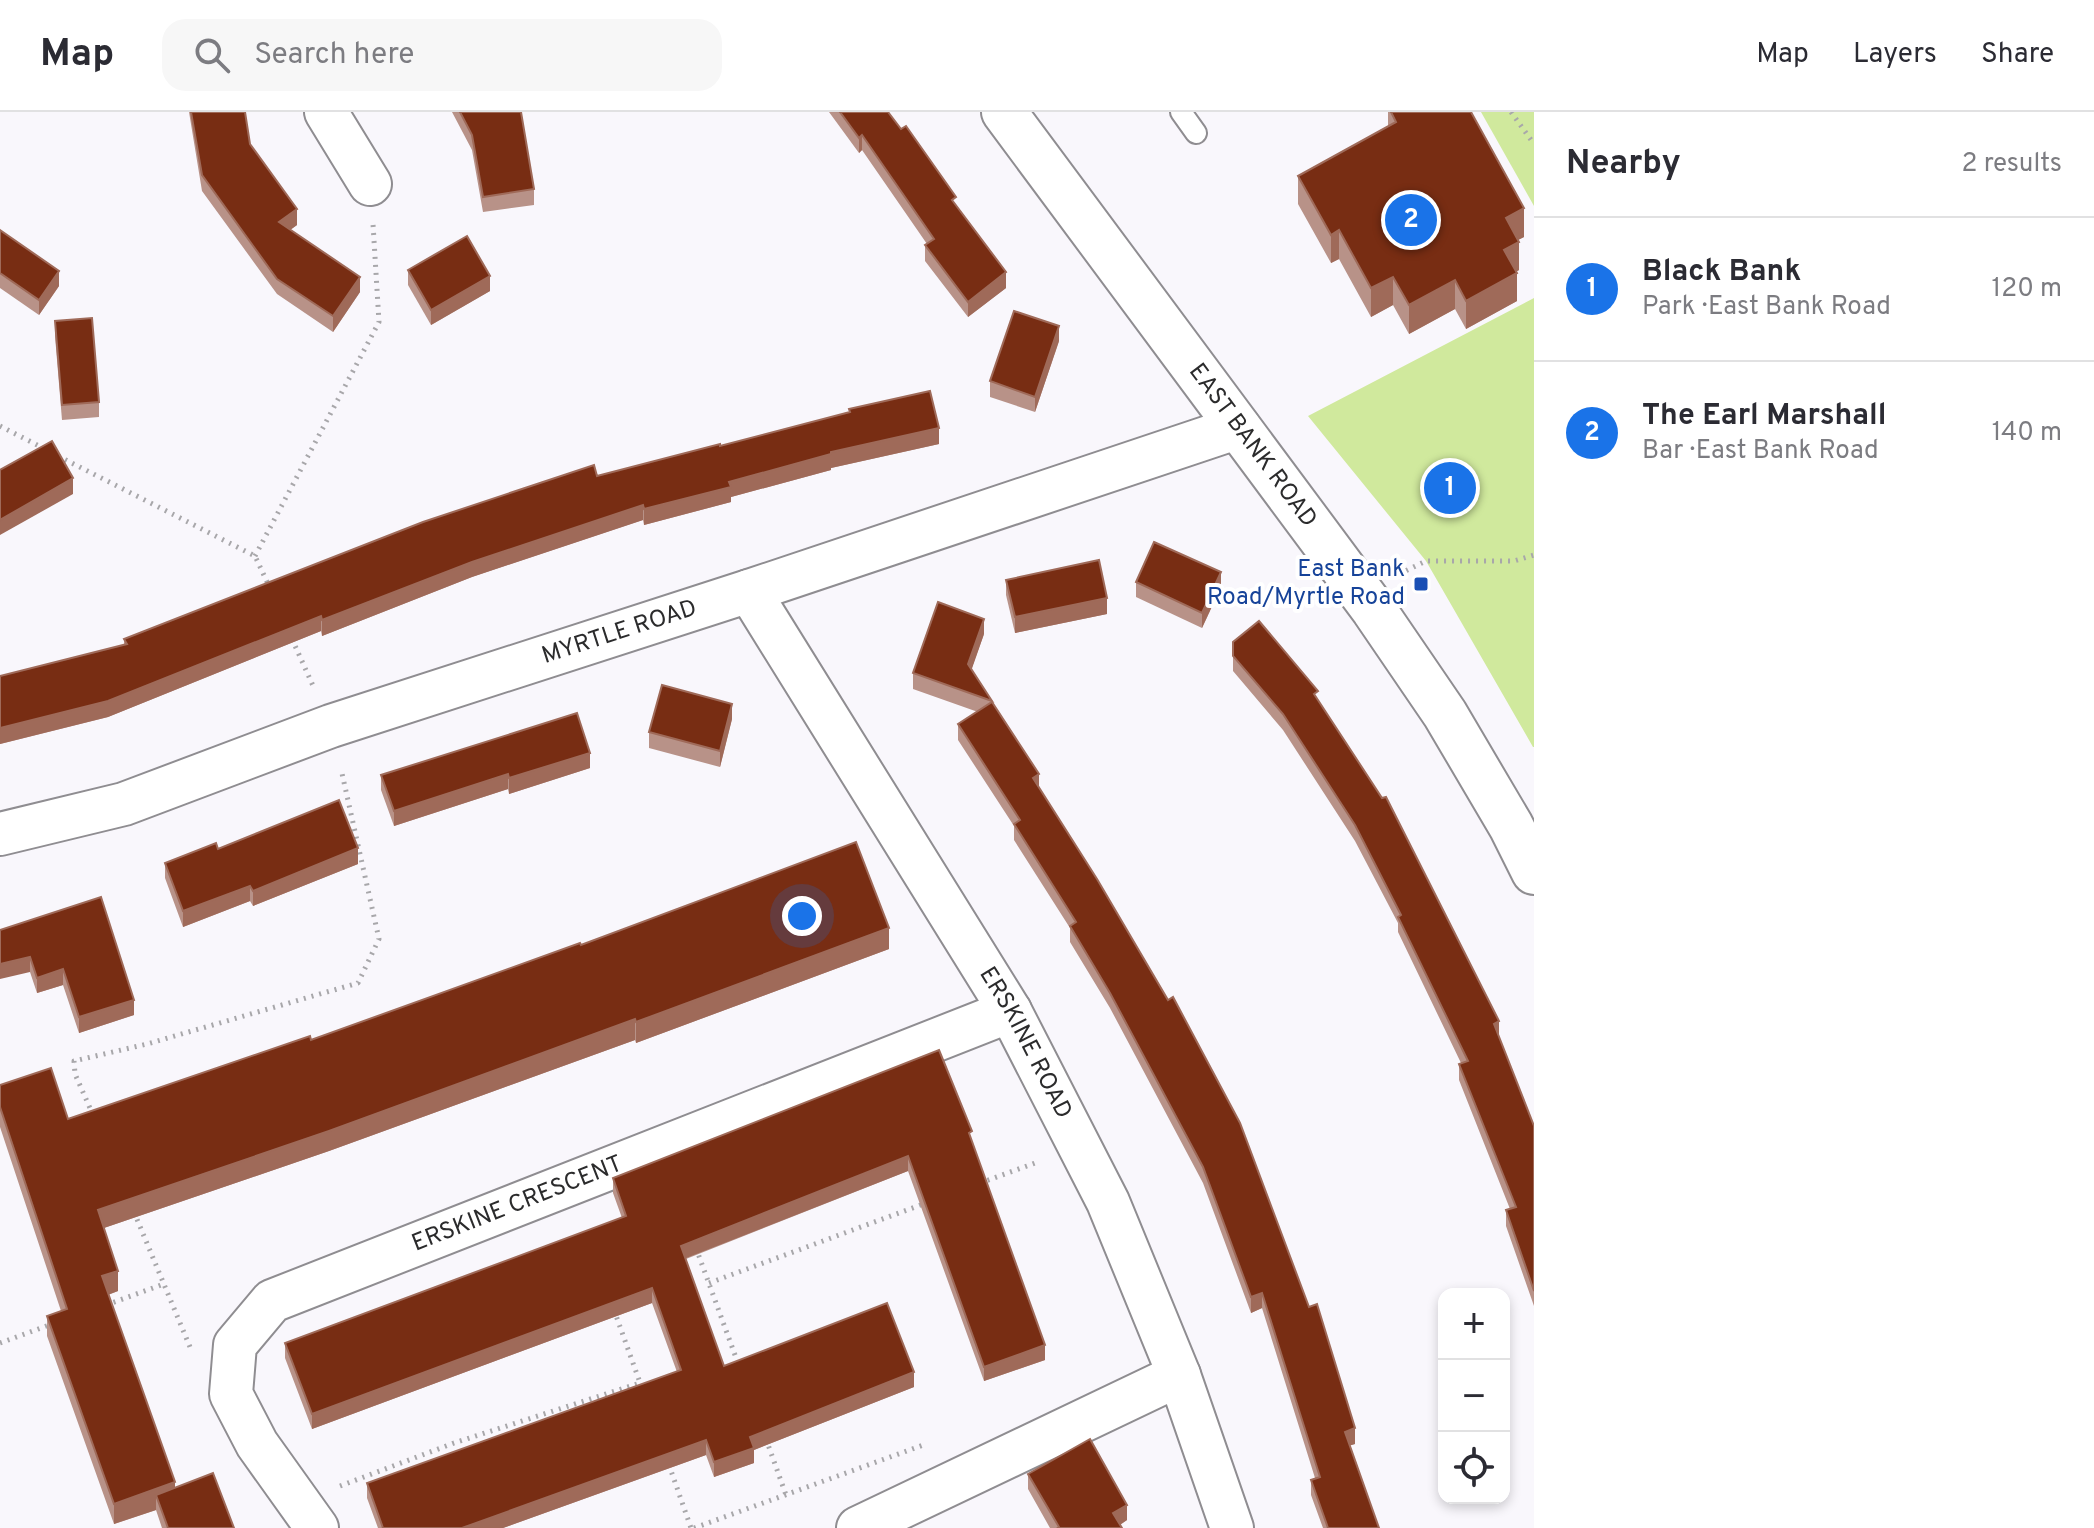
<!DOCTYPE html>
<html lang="en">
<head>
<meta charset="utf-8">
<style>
  body { margin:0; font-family:Overpass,sans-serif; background:#f7f7f7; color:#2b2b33 }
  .controls { position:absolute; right:24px; bottom:24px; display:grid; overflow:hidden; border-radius:16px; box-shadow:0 4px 12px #0003 }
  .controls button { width:72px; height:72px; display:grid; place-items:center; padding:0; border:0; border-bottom:2px solid #e1e1e2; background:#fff; color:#2b2b33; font:40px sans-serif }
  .you { position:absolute; left:802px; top:804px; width:28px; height:28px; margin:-20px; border:6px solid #fff; border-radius:50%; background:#1a73e8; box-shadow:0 0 0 12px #1a73e833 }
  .badge { display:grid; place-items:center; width:52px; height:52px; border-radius:50%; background:#1a73e8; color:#fff; font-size:26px; font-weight:700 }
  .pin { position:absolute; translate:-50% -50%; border:4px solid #fff; box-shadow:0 2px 8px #0006 }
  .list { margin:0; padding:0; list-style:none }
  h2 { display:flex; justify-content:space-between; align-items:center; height:104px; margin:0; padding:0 32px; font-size:34px }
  h2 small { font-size:26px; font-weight:400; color:#7c7c81 }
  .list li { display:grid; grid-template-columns:52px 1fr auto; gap:24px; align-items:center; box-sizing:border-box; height:144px; padding:0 32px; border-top:2px solid #e1e1e2 }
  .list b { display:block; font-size:30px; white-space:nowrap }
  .list p { margin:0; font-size:26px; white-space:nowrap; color:#7c7c81 }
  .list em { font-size:26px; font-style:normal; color:#7c7c81 }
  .icon { flex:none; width:44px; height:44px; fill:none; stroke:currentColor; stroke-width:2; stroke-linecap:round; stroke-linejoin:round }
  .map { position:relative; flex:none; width:1534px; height:1416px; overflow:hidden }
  header { display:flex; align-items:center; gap:48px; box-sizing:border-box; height:112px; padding:0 40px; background:#fff; border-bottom:2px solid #e1e1e2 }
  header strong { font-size:38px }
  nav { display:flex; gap:44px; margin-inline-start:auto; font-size:28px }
  .search { width:560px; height:72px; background:#f7f7f7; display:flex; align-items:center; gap:20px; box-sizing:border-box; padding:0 28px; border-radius:24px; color:#7c7c81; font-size:30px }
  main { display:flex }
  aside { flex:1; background:#fff }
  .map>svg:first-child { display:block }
  .green { fill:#d0e99d }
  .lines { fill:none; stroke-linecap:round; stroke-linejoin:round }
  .service-casing { stroke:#8f8d91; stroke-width:24 }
  .minor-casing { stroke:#8f8d91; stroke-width:46 }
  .tertiary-casing { stroke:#8f8d91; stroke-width:48 }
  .path { stroke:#a8a7aa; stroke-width:5; stroke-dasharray:2 6; stroke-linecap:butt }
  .service { stroke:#fff; stroke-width:20 }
  .minor { stroke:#fff; stroke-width:42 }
  .tertiary { stroke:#fff; stroke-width:44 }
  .wall { fill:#b89288 }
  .shaded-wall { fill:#9f6a59 }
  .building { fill:#782d13; stroke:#9f6a59; stroke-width:2 }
  .transit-dot { fill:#1a4fb4; stroke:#fff; stroke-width:3 }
  .labels { text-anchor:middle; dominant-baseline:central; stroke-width:8; stroke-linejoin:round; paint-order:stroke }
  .street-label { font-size:24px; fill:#2b2b2c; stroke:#fff }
  .transit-label { font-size:24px; fill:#164399; stroke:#fff; text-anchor:end }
</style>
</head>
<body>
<header>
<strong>Map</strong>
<div class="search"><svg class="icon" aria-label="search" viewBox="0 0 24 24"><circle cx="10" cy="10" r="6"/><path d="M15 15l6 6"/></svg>Search here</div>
<nav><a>Map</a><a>Layers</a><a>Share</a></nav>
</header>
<main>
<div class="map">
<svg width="1534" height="1416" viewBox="0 0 1534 1416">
  <rect width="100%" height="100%" fill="#f9f7fc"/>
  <g class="green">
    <polygon points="1481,0 1534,0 1534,94"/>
    <polygon points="1534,186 1534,635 1533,635 1426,449 1308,304"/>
  </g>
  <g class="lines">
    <defs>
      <polyline id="service" points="1181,0 1196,21"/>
      <g id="minor">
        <polyline points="326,0 370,72"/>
        <path id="s1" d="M749 479 1010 899 1108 1090 1179 1263 1232 1416"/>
        <path id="s2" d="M0 722 124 692 331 614 749 479 1239 315"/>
        <path id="s3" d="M317 1416 257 1332 231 1282 235 1233 272 1189 1010 899"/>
        <polyline points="858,1416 1179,1263"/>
      </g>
      <g id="tertiary">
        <path id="s4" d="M1004 0 1374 498 1445 602 1511 714 1534 760"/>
      </g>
    </defs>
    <use href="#service" class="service-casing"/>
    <use href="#minor" class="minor-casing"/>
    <use href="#tertiary" class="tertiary-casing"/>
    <g class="path">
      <polyline points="1511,0 1534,32"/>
      <polyline points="0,314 45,337"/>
      <polyline points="58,344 255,444 269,474"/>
      <polyline points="255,444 379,210 373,112"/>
      <polyline points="1399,462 1426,449 1514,449 1534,443"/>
      <polyline points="292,527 314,576"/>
      <polyline points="93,1003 75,962 74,949 147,932 358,871 379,827 341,657"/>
      <polyline points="980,1071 1038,1050"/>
      <polyline points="134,1100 190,1235"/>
      <polyline points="696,1136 739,1254"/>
      <polyline points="709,1171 926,1091"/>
      <polyline points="106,1193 164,1172"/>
      <polyline points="614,1198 643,1279"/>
      <polyline points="0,1231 52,1212"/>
      <polyline points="766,1327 786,1383"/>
      <polyline points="669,1353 691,1416"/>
      <polyline points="340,1374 454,1331 640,1271"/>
      <polyline points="694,1416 926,1332"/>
    </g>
    <use href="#service" class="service"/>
    <use href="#minor" class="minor"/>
    <use href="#tertiary" class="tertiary"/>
  </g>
  <g class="wall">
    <polygon points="189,0 245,0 250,32 297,113 290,118 360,180 333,220 277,182 202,79"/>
    <polygon points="452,0 521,0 534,77 534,93 483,100 472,38"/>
    <polygon points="829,0 888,0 956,93 1006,176 968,205 925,149 925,133 927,132 862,38 859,41"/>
    <polygon points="1388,0 1471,0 1524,125 1518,128 1519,158 1516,160 1517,189 1466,217 1455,197 1409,222 1393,193 1371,205 1339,147 1331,151 1298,92 1298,64 1388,14"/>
    <polygon points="0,118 59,174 39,203 0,176"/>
    <polygon points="408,158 490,179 431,213 408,173"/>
    <polygon points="55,209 99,290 99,305 62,308 55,224"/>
    <polygon points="1059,229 1035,300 990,285 990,269"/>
    <polygon points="939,332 831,356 831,358 731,385 731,390 644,413 643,408 472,465 322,524 321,519 108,605 0,632 0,564 124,533 124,527 597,364 720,334"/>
    <polygon points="1006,468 1107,502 1015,521 1006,483"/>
    <polygon points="1136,470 1221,475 1202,516 1136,485"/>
    <polygon points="984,522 971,558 992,589 1039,675 1355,1332 1350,1333 1379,1416 1323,1416 1311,1383 1311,1368 1315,1366 1262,1196 1251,1201 1203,1071 1110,896 1070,830 1070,816 1014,728 1014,714 958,628 958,612 978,600 913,577 913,561"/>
    <polygon points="1233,530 1318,588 1499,925 1534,1014 1534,1194 1506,1114 1506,1098 1510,1097 1459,968 1459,952 1461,951 1398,820 1398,811 1355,729 1283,618 1233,559"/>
    <polygon points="732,607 720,655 649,636 649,620"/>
    <polygon points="590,656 509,682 508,677 394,714 381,678 381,663"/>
    <polygon points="218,737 358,752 253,794 250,789 183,815 165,766 165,751"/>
    <polygon points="0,818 134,903 79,921 63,873 37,881 30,860"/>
    <polygon points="581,833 889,837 636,931 635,928 329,1039 104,1116 118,1179 108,1183 175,1375 234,1416 162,1416 156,1398 114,1412 47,1224 47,1204 61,1199 0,1015 0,973 68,1007 311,928"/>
    <polygon points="972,1029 1045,1248 984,1269 908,1059 686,1147 724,1254 914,1275 754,1338 754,1351 714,1365 706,1343 503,1416 378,1416 367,1386 367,1371 677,1260 652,1191 312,1317 285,1246 285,1231 622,1106 613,1081 613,1066"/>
    <polygon points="1028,1362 1127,1408 1120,1413 1122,1416 1050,1416 1028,1377"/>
  </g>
  <g class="shaded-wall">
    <polygon points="862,23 862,38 859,41 859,26"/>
    <polygon points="1524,96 1524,125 1506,134 1506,106"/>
    <polygon points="297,97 297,113 279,126 279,110"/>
    <polygon points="1339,118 1339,147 1331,151 1331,123"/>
    <polygon points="1519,130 1519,158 1504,166 1504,138"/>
    <polygon points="59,159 59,174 39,203 39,188"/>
    <polygon points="1006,160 1006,176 968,205 968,190"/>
    <polygon points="1517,161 1517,189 1466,217 1466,189"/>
    <polygon points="490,164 490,179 431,213 431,198"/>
    <polygon points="360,165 360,180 333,220 333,204"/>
    <polygon points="1393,165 1393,193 1371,205 1371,176"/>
    <polygon points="1455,168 1455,197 1409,222 1409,193"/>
    <polygon points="1059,214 1059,229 1035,300 1035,285"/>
    <polygon points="939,316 939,332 831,356 831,358 731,385 731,390 644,413 644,397 729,370 831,340"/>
    <polygon points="73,366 73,382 0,423 0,408"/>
    <polygon points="643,393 643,408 472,465 322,524 322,508 472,450"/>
    <polygon points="1221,460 1221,475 1202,516 1202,501"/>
    <polygon points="1107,486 1107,502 1015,521 1015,505"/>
    <polygon points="321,504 321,519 108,605 0,632 0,616"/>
    <polygon points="984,507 984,522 968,568 968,552"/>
    <polygon points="732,592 732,607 720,655 720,639"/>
    <polygon points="590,641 590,656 509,682 509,666"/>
    <polygon points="508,662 508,677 394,714 394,699"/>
    <polygon points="1039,662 1039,677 1033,666"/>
    <polygon points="358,736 358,752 253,794 253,779"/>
    <polygon points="250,774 250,789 183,815 183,799"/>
    <polygon points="889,816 889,837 636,931 636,910"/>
    <polygon points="30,845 30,860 0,867 0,852"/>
    <polygon points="63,857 63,873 37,881 37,866"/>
    <polygon points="134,888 134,903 79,921 79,905"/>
    <polygon points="635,907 635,928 329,1039 98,1118 98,1098"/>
    <polygon points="1499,909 1499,925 1494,912"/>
    <polygon points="908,1044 908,1059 681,1148 681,1134"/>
    <polygon points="118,1159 118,1179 102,1185 102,1164"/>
    <polygon points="652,1176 652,1191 312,1317 312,1302"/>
    <polygon points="1262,1181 1262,1196 1251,1201 1251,1185"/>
    <polygon points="1045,1233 1045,1248 984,1269 984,1255"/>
    <polygon points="914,1260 914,1275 754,1338 754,1351 714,1365 714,1350 750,1325"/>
    <polygon points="1355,1316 1355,1332 1345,1335 1345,1320"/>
    <polygon points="706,1328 706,1343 503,1416 462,1416"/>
    <polygon points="175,1370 175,1391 156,1383 156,1398 114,1412 114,1392"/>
    <polygon points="1127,1393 1127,1408 1115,1416 1113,1401"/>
  </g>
  <g class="building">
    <polygon points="191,0 245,0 250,32 297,97 279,110 360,165 333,204 277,167 202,63"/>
    <polygon points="460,0 521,0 534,77 483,85 472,23"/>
    <polygon points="840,0 888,0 901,17 906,14 956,85 952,88 1006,160 968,190 925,133 934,127 862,23 859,26"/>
    <polygon points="1391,0 1471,0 1524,96 1506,106 1519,130 1504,138 1517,161 1466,189 1455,168 1409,193 1393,165 1371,176 1339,118 1331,123 1298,64 1396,10"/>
    <polygon points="0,118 59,159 39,188 0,161"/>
    <polygon points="467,124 490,164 431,198 408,158"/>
    <polygon points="1014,199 1059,214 1035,285 990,269"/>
    <polygon points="92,206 99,290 62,293 55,209"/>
    <polygon points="930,279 939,316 831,340 831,342 729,370 731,375 644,397 643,393 472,450 322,508 321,504 108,589 0,616 0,564 127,532 124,527 423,410 594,353 597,364 720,332 720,334 850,300 849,297"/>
    <polygon points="52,329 73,366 0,408 0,358"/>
    <polygon points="1154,430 1221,460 1202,501 1136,470"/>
    <polygon points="1099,448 1107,486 1015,505 1006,468"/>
    <polygon points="938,490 984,507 968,552 992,589 913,561"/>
    <polygon points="1259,509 1318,579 1314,582 1382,686 1386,685 1499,909 1494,912 1534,1014 1534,1179 1506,1098 1516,1095 1459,952 1468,949 1398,805 1401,803 1355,713 1283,602 1233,544 1233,530"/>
    <polygon points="662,573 732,592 720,639 649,620"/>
    <polygon points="992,590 1039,662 1033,666 1097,767 1168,888 1173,885 1240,1011 1309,1195 1317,1192 1355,1316 1345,1320 1379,1416 1328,1416 1311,1368 1320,1365 1262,1181 1251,1185 1203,1055 1110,881 1070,814 1076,810 1014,712 1020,708 958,612"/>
    <polygon points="577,601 590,641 509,666 508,662 394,699 381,663"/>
    <polygon points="339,688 358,736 253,779 250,774 183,799 165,751 216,731 218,737"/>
    <polygon points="856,730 889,816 636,910 635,907 329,1019 98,1098 118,1159 102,1164 175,1370 114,1392 47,1204 67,1197 0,995 0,973 51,956 68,1007 310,924 311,928 580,831 581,833"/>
    <polygon points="101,785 134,888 79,905 63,857 37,866 30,845 0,852 0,818"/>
    <polygon points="939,938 972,1019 969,1021 1045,1233 984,1255 908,1044 681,1134 724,1254 887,1191 914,1260 750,1325 754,1336 714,1350 706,1328 462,1416 383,1416 367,1371 681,1258 652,1176 312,1302 285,1231 626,1104 613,1066"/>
    <polygon points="1090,1327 1127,1393 1113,1401 1122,1416 1057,1416 1059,1415 1028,1362"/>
    <polygon points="213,1361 234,1416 168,1416 156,1383"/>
  </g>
  <rect class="transit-dot" x="1413" y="464" width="16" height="16" rx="4"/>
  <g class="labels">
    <g class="street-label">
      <text stroke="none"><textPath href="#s4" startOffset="416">EAST BANK ROAD</textPath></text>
      <text stroke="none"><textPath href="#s2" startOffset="652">MYRTLE ROAD</textPath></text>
      <text stroke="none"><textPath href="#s1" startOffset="530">ERSKINE ROAD</textPath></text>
      <text stroke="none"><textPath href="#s3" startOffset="530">ERSKINE CRESCENT</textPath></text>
    </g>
    <g class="transit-label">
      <text x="1405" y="458">East Bank<tspan x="1405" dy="28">Road/Myrtle Road</tspan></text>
    </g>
  </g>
</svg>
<div class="controls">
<button>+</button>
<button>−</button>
<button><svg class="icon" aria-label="locate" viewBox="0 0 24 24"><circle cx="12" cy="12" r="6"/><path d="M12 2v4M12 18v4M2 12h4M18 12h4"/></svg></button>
</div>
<div class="you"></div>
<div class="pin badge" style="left:1450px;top:376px">1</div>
<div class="pin badge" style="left:1411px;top:108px">2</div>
</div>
<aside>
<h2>Nearby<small>2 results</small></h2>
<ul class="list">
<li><span class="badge">1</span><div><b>Black Bank</b><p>Park · East Bank Road</p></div><em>120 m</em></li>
<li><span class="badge">2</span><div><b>The Earl Marshall</b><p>Bar · East Bank Road</p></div><em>140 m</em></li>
</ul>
</aside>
</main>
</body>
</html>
